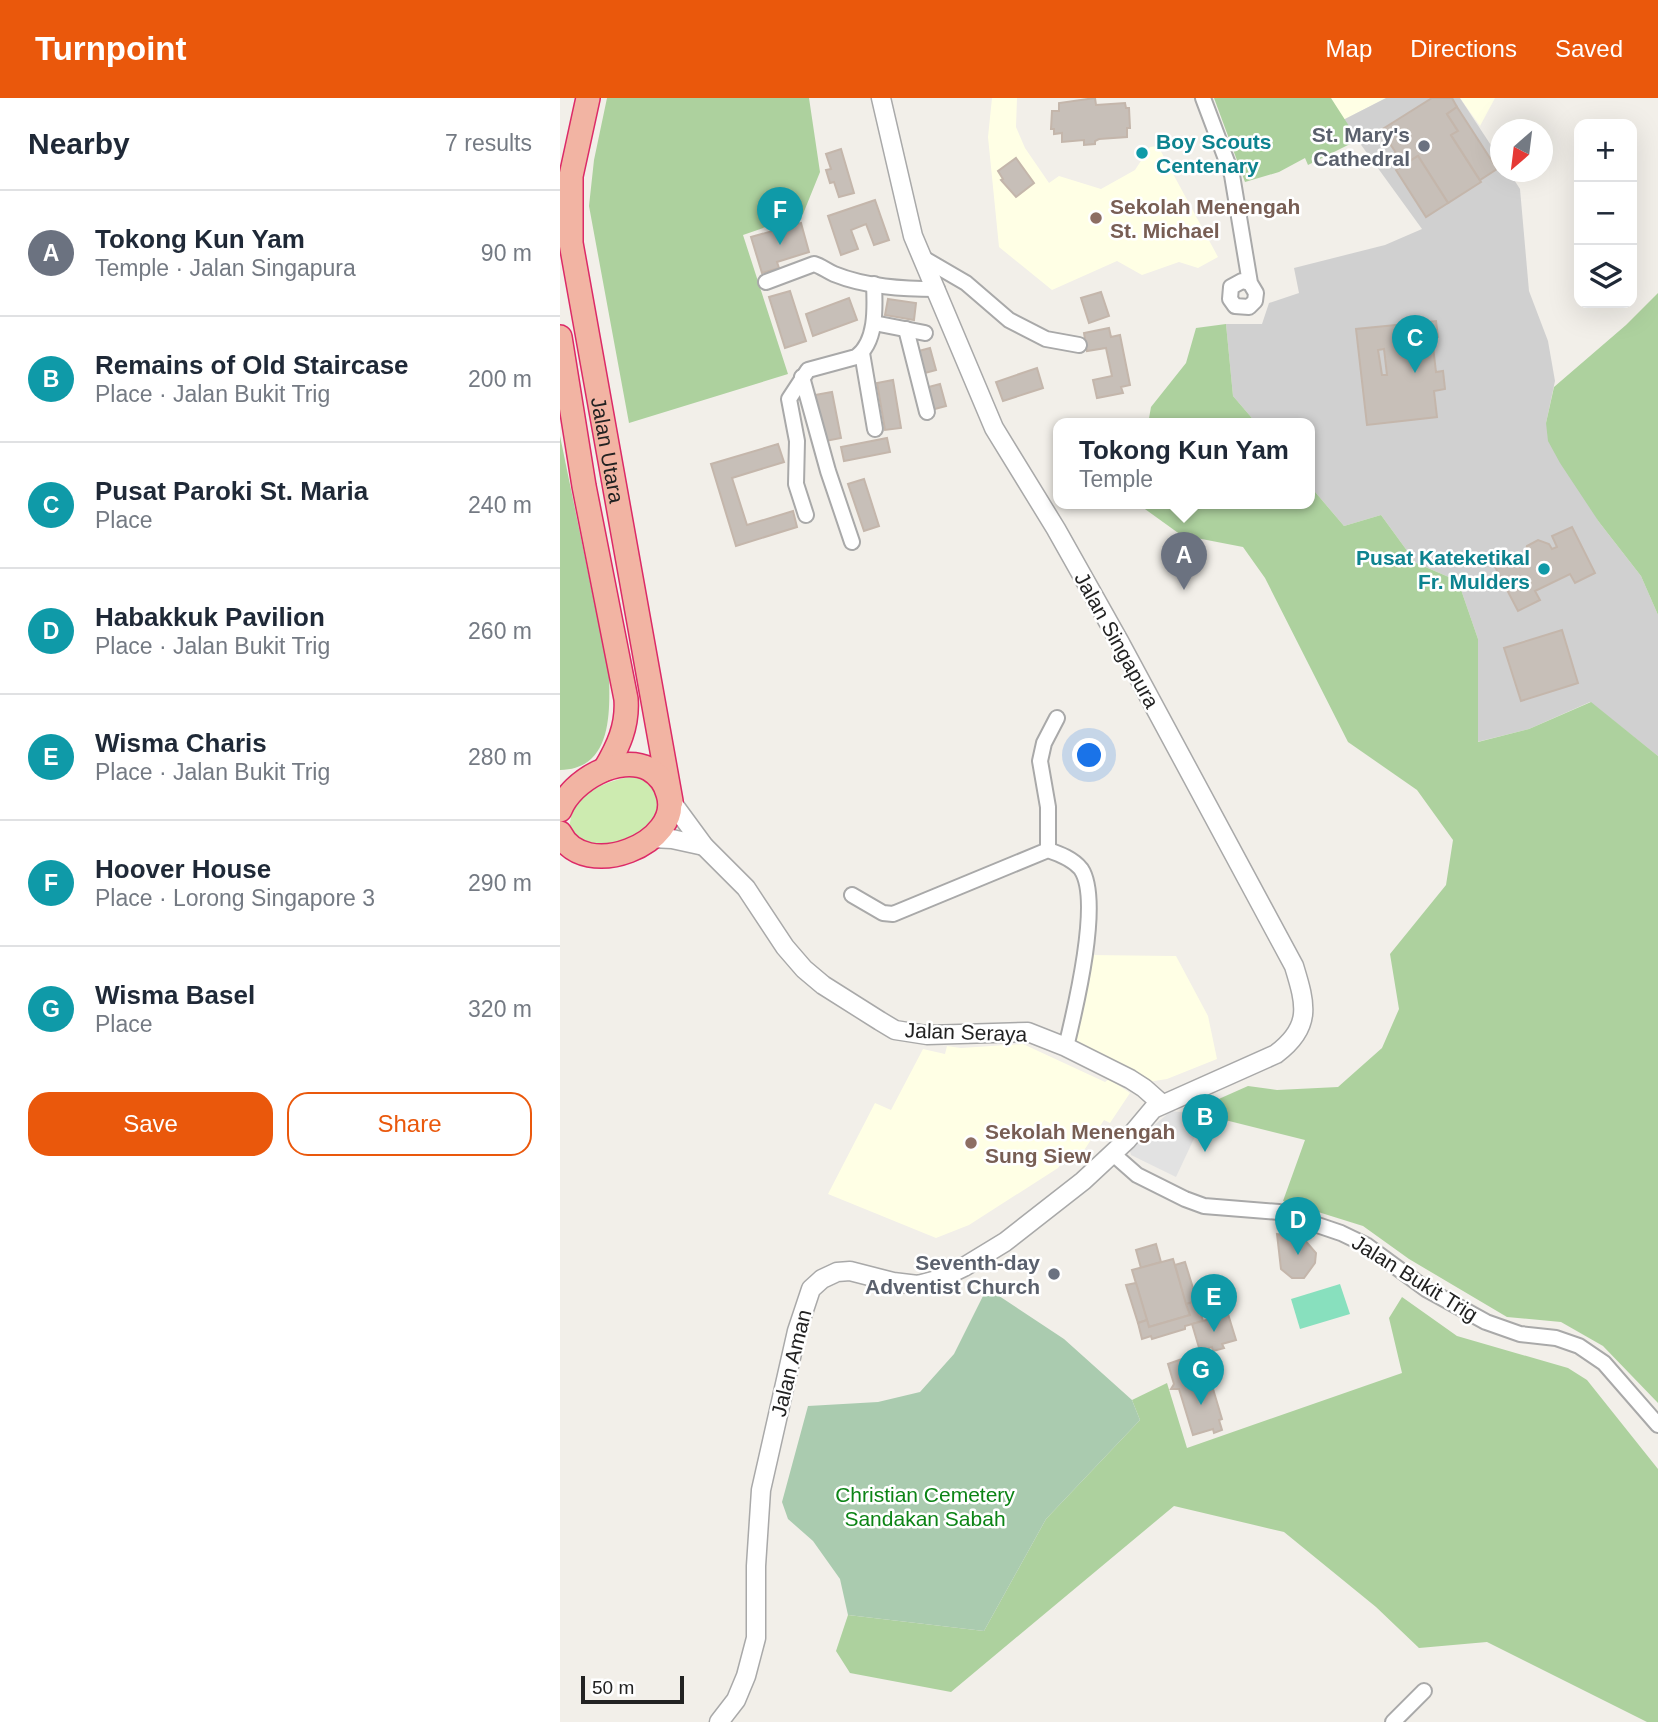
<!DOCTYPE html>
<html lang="en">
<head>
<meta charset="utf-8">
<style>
  body { margin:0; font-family:Helvetica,sans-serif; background:#f6f6f7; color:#1f2937 }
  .controls { position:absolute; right:21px; top:21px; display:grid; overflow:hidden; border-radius:14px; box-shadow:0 7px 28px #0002 }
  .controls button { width:63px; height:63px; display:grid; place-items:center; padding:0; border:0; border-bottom:2px solid #e0e1e3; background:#fff; color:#1f2937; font:35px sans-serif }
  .compass { position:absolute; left:930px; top:21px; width:63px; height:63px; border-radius:50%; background:#fff; box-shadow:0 7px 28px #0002; rotate:208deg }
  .scale { position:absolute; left:21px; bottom:18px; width:103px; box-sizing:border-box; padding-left:7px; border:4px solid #222; border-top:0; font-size:19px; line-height:24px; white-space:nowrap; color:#222; -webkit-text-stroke:5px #fff; paint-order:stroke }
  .you { position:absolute; left:530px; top:658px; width:24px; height:24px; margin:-18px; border:5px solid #fff; border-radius:50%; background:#1a73e8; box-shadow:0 0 0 10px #1a73e833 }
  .badge { display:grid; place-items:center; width:46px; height:46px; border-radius:50%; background:#ea580c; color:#fff; font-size:23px; font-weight:700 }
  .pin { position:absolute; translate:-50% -58px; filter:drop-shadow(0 2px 4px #0008) }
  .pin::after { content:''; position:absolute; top:37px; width:24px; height:21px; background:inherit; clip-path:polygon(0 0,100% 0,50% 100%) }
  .popup { position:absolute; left:493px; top:320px; width:262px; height:91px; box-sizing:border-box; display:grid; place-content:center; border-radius:14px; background:#fff; filter:drop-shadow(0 2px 5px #0005); font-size:23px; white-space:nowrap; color:#747a83 }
  .popup b { font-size:26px; color:#1f2937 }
  .popup::after { content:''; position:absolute; left:50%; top:100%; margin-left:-14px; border:14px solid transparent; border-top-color:#fff }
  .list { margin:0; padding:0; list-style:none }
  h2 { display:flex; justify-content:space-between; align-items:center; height:91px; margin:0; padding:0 28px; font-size:30px }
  h2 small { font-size:23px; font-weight:400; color:#747a83 }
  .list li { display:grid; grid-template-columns:46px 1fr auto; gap:21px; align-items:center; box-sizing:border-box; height:126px; padding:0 28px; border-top:2px solid #e0e1e3 }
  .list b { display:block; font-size:26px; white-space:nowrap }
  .list p { margin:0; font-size:23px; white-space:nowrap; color:#747a83 }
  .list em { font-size:23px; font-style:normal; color:#747a83 }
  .actions { display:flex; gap:14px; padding:21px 28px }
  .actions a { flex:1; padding:16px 0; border:2px solid #ea580c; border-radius:21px; text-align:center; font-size:24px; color:#ea580c }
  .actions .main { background:#ea580c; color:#fff }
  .icon { flex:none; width:38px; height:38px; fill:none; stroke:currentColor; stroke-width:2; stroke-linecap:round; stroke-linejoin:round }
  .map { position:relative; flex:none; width:1098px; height:1624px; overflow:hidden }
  header { display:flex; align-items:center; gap:42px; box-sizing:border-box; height:98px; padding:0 35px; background:#ea580c; color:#fff }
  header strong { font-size:33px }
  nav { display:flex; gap:38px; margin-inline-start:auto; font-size:24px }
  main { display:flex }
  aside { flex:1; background:#fff }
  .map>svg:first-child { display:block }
  .education { fill:#ffffe5 }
  .religious { fill:#d0d0d0 }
  .grass { fill:#cdebb0 }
  .forest { fill:#add19e }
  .cemetery { fill:#aacbaf }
  .pitch { fill:#88e0be }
  .parking { fill:#e2e2e2 }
  .building { fill:#c7bfb8; stroke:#c4b6ab; stroke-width:2; fill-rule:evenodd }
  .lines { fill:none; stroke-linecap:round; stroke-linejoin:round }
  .minor-casing { stroke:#a9a9a9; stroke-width:18 }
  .tertiary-casing { stroke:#a9a9a9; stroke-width:21 }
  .trunk-casing { stroke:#dc2a67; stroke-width:26 }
  .minor { stroke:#fff; stroke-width:14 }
  .tertiary { stroke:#fff; stroke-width:18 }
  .trunk { stroke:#f2b4a3; stroke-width:23 }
  .worship-dot { fill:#6b7280; stroke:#fff; stroke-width:2.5 }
  .culture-dot { fill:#0f9aa8; stroke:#fff; stroke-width:2.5 }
  .education-dot { fill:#8d6e63; stroke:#fff; stroke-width:2.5 }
  .labels { text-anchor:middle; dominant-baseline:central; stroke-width:5; stroke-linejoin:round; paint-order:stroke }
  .worship-label { font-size:21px; font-weight:bold; fill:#5b616d; stroke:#fff; text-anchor:end }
  .culture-label { font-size:21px; font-weight:bold; fill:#0d838f; stroke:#fff; text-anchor:start }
  .education-label { font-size:21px; font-weight:bold; fill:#785e54; stroke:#fff; text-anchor:start }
  .street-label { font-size:21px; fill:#222; stroke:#fff }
  .park-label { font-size:21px; fill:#0c8416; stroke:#fff }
</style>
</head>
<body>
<header>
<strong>Turnpoint</strong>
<nav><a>Map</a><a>Directions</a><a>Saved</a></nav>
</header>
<main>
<aside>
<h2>Nearby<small>7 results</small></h2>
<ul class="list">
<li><span class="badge" style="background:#6b7280">A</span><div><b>Tokong Kun Yam</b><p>Temple · Jalan Singapura</p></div><em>90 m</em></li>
<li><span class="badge" style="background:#0f9aa8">B</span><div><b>Remains of Old Staircase</b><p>Place · Jalan Bukit Trig</p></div><em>200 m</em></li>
<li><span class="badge" style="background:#0f9aa8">C</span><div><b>Pusat Paroki St. Maria</b><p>Place</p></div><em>240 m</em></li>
<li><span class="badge" style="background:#0f9aa8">D</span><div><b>Habakkuk Pavilion</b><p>Place · Jalan Bukit Trig</p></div><em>260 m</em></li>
<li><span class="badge" style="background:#0f9aa8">E</span><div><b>Wisma Charis</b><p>Place · Jalan Bukit Trig</p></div><em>280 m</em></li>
<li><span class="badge" style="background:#0f9aa8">F</span><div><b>Hoover House</b><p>Place · Lorong Singapore 3</p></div><em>290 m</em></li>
<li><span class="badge" style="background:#0f9aa8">G</span><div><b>Wisma Basel</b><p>Place</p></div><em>320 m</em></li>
</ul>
<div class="actions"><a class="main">Save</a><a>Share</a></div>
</aside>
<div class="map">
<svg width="1098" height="1624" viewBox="0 0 1098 1624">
  <rect width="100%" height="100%" fill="#f2efe9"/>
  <g class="education">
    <polygon points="432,0 457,0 456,29 465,50 489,85 499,78 541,91 575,72 590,49 598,48 658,159 638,170 619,164 582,177 557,163 492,192 439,149 428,39"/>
    <polygon points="771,0 826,0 783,22"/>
    <polygon points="900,0 935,0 920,28"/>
    <polygon points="529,857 616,858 648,918 657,961 607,981 588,984 521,951 516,943"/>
    <polygon points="463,946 545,984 549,981 570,995 550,1025 544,1022 517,1063 507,1057 498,1070 409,1127 376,1140 268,1096 315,1005 331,1012 363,951 385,956 387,948 401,950"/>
  </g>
  <polygon class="religious" points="826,0 900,0 940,61 940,74 949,74 960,91 969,193 988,243 995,283 986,325 1039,424 1081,478 1098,517 1098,658 1030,604 969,631 917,644 918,541 898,483 856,465 821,417 784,428 750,388 750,326 697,326 673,298 666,226 702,226 709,205 739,195 734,170 825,147 862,131 783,22"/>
  <path class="grass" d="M75 678 91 684 101 707C82 747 68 742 28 751L10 731C8 697 47 682 75 678Z"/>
  <g class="forest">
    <polygon points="47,0 249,0 260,74 243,116 183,137 228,276 69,325 29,108 34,62"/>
    <polygon points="654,0 771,0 798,42 748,67 745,60 719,74 685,84"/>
    <polygon points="1098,195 1098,517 1081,478 1039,424 1000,365 988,343 986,325 994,289 1066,227"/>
    <polygon points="666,226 673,298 697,326 588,326 591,309 626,265 636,230"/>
    <path d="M0 338 49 576C50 616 52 671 0 672Z"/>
    <polygon points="750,388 784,428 821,417 856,465 898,483 918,541 918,644 969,631 1031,604 1098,658 1098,1305 1043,1248 1001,1224 947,1219 849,1161 803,1128 723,1103 745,1042 645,1017 652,1004 688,988 717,992 778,989 822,950 839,911 830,856 886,787 893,742 857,692 788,644 705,480 683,449 621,437 578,406 750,406"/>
    <polygon points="842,1199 897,1238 1008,1270 1027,1282 1098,1371 1098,1624 1087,1624 927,1544 859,1550 816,1509 724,1434 614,1408 391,1594 290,1575 276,1553 288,1517 424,1533 486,1421 580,1322 572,1302 607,1285 627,1350 842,1275 829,1220"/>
  </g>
  <polygon class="cemetery" points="427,1190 504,1241 572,1302 580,1322 486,1421 424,1533 288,1517 280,1481 253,1443 228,1421 222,1404 248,1308 318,1304 360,1294 394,1256"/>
  <polygon class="pitch" points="780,1186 790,1216 740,1231 731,1201"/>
  <polygon class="parking" points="611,1013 645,1017 616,1079 571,1057 569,1049"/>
  <g class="building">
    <polygon points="535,0 536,7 565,5 566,10 569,10 570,30 567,30 567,39 539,41 535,43 535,46 524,47 524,42 502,44 502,35 494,36 494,31 491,31 492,13 499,13 499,5"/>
    <polygon points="872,0 892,0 897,9 887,16 898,33 891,37 921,84 888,105 858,58 844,67 821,32"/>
    <polygon points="897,9 937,71 920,82 891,37 898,33 887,16"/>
    <polygon points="281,51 294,95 279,99 274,84 270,85 266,72 271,71 266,56"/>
    <polygon points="858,58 888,105 866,119 836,72"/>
    <polygon points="456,60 474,85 456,99 441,82 443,81 438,73"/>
    <polygon points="315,102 329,142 314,147 306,126 291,132 298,151 281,157 268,118"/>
    <polygon points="241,125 249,154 217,164 219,170 202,175 191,139"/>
    <polygon points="230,193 246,243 225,250 209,199"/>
    <polygon points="541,194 549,218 529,225 521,200"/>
    <polygon points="289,200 297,222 253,238 246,216"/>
    <polygon points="328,201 356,205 354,222 325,217"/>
    <path d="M876 223 878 239 872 240 876 274 883 273 885 291 874 293 877 319 807 327 796 231ZM824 251 827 277H822L818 252Z"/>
    <polygon points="549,230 551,239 560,237 570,287 561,289 563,295 537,300 533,282 552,278 546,250 527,253 524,235"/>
    <polygon points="370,250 376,272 361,276 355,254"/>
    <polygon points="477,270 483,290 443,303 436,284"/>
    <polygon points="333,282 341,330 325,332 317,285"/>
    <polygon points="380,286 386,308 371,312 365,290"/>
    <polygon points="272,294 281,340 265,343 255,297"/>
    <polygon points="327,340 330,354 284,363 281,349"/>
    <polygon points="218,346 224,364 172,380 187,427 233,413 237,429 176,448 151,366"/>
    <polygon points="304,381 319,428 304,433 288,386"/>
    <polygon points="1012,429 1035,475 1015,485 1010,476 975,493 980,502 958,513 934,467 956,456 961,467 967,464 964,459 967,448 978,442 989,446 992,451 997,449 992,438"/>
    <polygon points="1002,532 1018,585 961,603 944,550"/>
    <polygon points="717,1136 743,1140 756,1155 755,1165 744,1180 732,1180 721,1171"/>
    <polygon points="596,1146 601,1164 581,1170 576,1152"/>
    <polygon points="613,1161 630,1217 589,1229 572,1172"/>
    <polygon points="625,1164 637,1203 626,1206 615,1167"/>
    <polygon points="576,1185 587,1222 578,1225 566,1187"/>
    <polygon points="637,1203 643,1223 625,1228 625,1231 592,1241 591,1238 582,1241 578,1225 587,1222 589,1229 630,1217 626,1206"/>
    <polygon points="668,1216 676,1242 662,1246 664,1250 653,1253 652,1249 640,1253 632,1226"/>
    <polygon points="642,1254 662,1321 659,1322 662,1332 654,1335 653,1331 633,1337 619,1291 611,1291 614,1286 608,1266"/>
  </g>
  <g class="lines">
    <defs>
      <g id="minor">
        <polyline points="643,0 672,77 690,185 696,195 695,203 689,209 675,208 670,201 671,189 682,183 690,185"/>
        <polyline points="363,160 406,185 449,222 486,241 519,247"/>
        <path d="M206 184 254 166C261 168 267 173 274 176 306 189 343 191 377 191"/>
        <polyline points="314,225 365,235"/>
        <polyline points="346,231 367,314"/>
        <polyline points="302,255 315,331"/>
        <polyline points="242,279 268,373 292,444"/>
        <path d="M246 417 236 386 237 343 229 301 248 272 296 259C317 244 315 209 314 186"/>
        <polyline points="488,752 488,709 480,663 484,645 497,620"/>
        <path d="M292 797 323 815 333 816 488 752C500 756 513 761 521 771 542 802 515 912 506 949"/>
        <polyline points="552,1055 577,1077 625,1101 644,1108 719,1114 781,1135 806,1147 866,1191 926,1224 960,1236 996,1240 1019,1248 1044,1265 1098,1327"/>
        <polyline points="833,1624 864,1593"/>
      </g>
      <g id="tertiary">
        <polyline points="111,703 144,748 186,790 225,849 244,871 263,887 320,923 335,932 367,937 468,934 506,949 570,981 584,990 602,1006"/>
        <polyline points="91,740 112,741 144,748"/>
        <path d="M159 1624 176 1602 186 1578 196 1540V1468L201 1392 237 1233 251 1191 262 1181 277 1174 290 1173 333 1184 358 1187 377 1182 404 1169 445 1144 523 1083 567 1042 593 1011 716 956C752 929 746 907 734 868L559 543 496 431 434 330 353 138 321 0"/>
      </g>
      <g id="trunk">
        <path id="s1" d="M28 0 11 78V145L111 703"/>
        <path d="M0 239 24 388 66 601C68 628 58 649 45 671"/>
        <path d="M0 712C12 682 59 656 89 671 99 677 105 684 108 696 124 745 24 785 0 735"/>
      </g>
    </defs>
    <use href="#minor" class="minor-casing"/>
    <use href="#tertiary" class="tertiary-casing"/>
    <use href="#trunk" class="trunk-casing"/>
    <use href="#minor" class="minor"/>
    <use href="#tertiary" class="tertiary"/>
    <use href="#trunk" class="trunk"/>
  </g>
  <g class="worship-dot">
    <circle cx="864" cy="48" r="7"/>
    <circle cx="494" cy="1176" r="7"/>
  </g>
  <g class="culture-dot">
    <circle cx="582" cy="55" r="7"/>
    <circle cx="984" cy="471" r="7"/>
  </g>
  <g class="education-dot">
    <circle cx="536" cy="120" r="7"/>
    <circle cx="411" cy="1045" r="7"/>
  </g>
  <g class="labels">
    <g class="worship-label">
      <text x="850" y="36">St. Mary's<tspan x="850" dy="24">Cathedral</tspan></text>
      <text x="480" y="1164">Seventh-day<tspan x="480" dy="24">Adventist Church</tspan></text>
    </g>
    <g class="culture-label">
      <text x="596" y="43">Boy Scouts<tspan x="596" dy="24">Centenary</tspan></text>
      <text x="970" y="459" text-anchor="end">Pusat Kateketikal<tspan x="970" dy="24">Fr. Mulders</tspan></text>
    </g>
    <g class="education-label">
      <text x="550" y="108">Sekolah Menengah<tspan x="550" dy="24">St. Michael</tspan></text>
      <text x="425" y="1033">Sekolah Menengah<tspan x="425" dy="24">Sung Siew</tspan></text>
    </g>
    <g class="street-label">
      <text stroke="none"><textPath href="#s1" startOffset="357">Jalan Utara</textPath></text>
      <text transform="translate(557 542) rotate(61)">Jalan Singapura</text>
      <text transform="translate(406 934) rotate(2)">Jalan Seraya</text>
      <text transform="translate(855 1180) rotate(32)">Jalan Bukit Trig</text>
      <text transform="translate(231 1265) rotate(-76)">Jalan Aman</text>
    </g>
    <g class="park-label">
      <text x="365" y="1396">Christian Cemetery<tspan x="365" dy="24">Sandakan Sabah</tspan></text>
    </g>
  </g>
</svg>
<div class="controls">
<button>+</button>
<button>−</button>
<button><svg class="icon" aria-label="layers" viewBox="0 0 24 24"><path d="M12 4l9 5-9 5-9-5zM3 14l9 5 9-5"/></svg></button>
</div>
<svg class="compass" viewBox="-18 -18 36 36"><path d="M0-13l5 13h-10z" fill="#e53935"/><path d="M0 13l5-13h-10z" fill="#747a83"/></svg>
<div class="scale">50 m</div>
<div class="you"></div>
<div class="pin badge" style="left:624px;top:492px;background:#6b7280">A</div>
<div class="popup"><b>Tokong Kun Yam</b>Temple</div>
<div class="pin badge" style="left:645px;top:1054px;background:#0f9aa8">B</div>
<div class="pin badge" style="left:855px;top:275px;background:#0f9aa8">C</div>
<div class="pin badge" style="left:738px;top:1157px;background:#0f9aa8">D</div>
<div class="pin badge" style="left:654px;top:1234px;background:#0f9aa8">E</div>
<div class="pin badge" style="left:220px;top:147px;background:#0f9aa8">F</div>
<div class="pin badge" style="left:641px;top:1307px;background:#0f9aa8">G</div>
</div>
</main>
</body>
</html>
